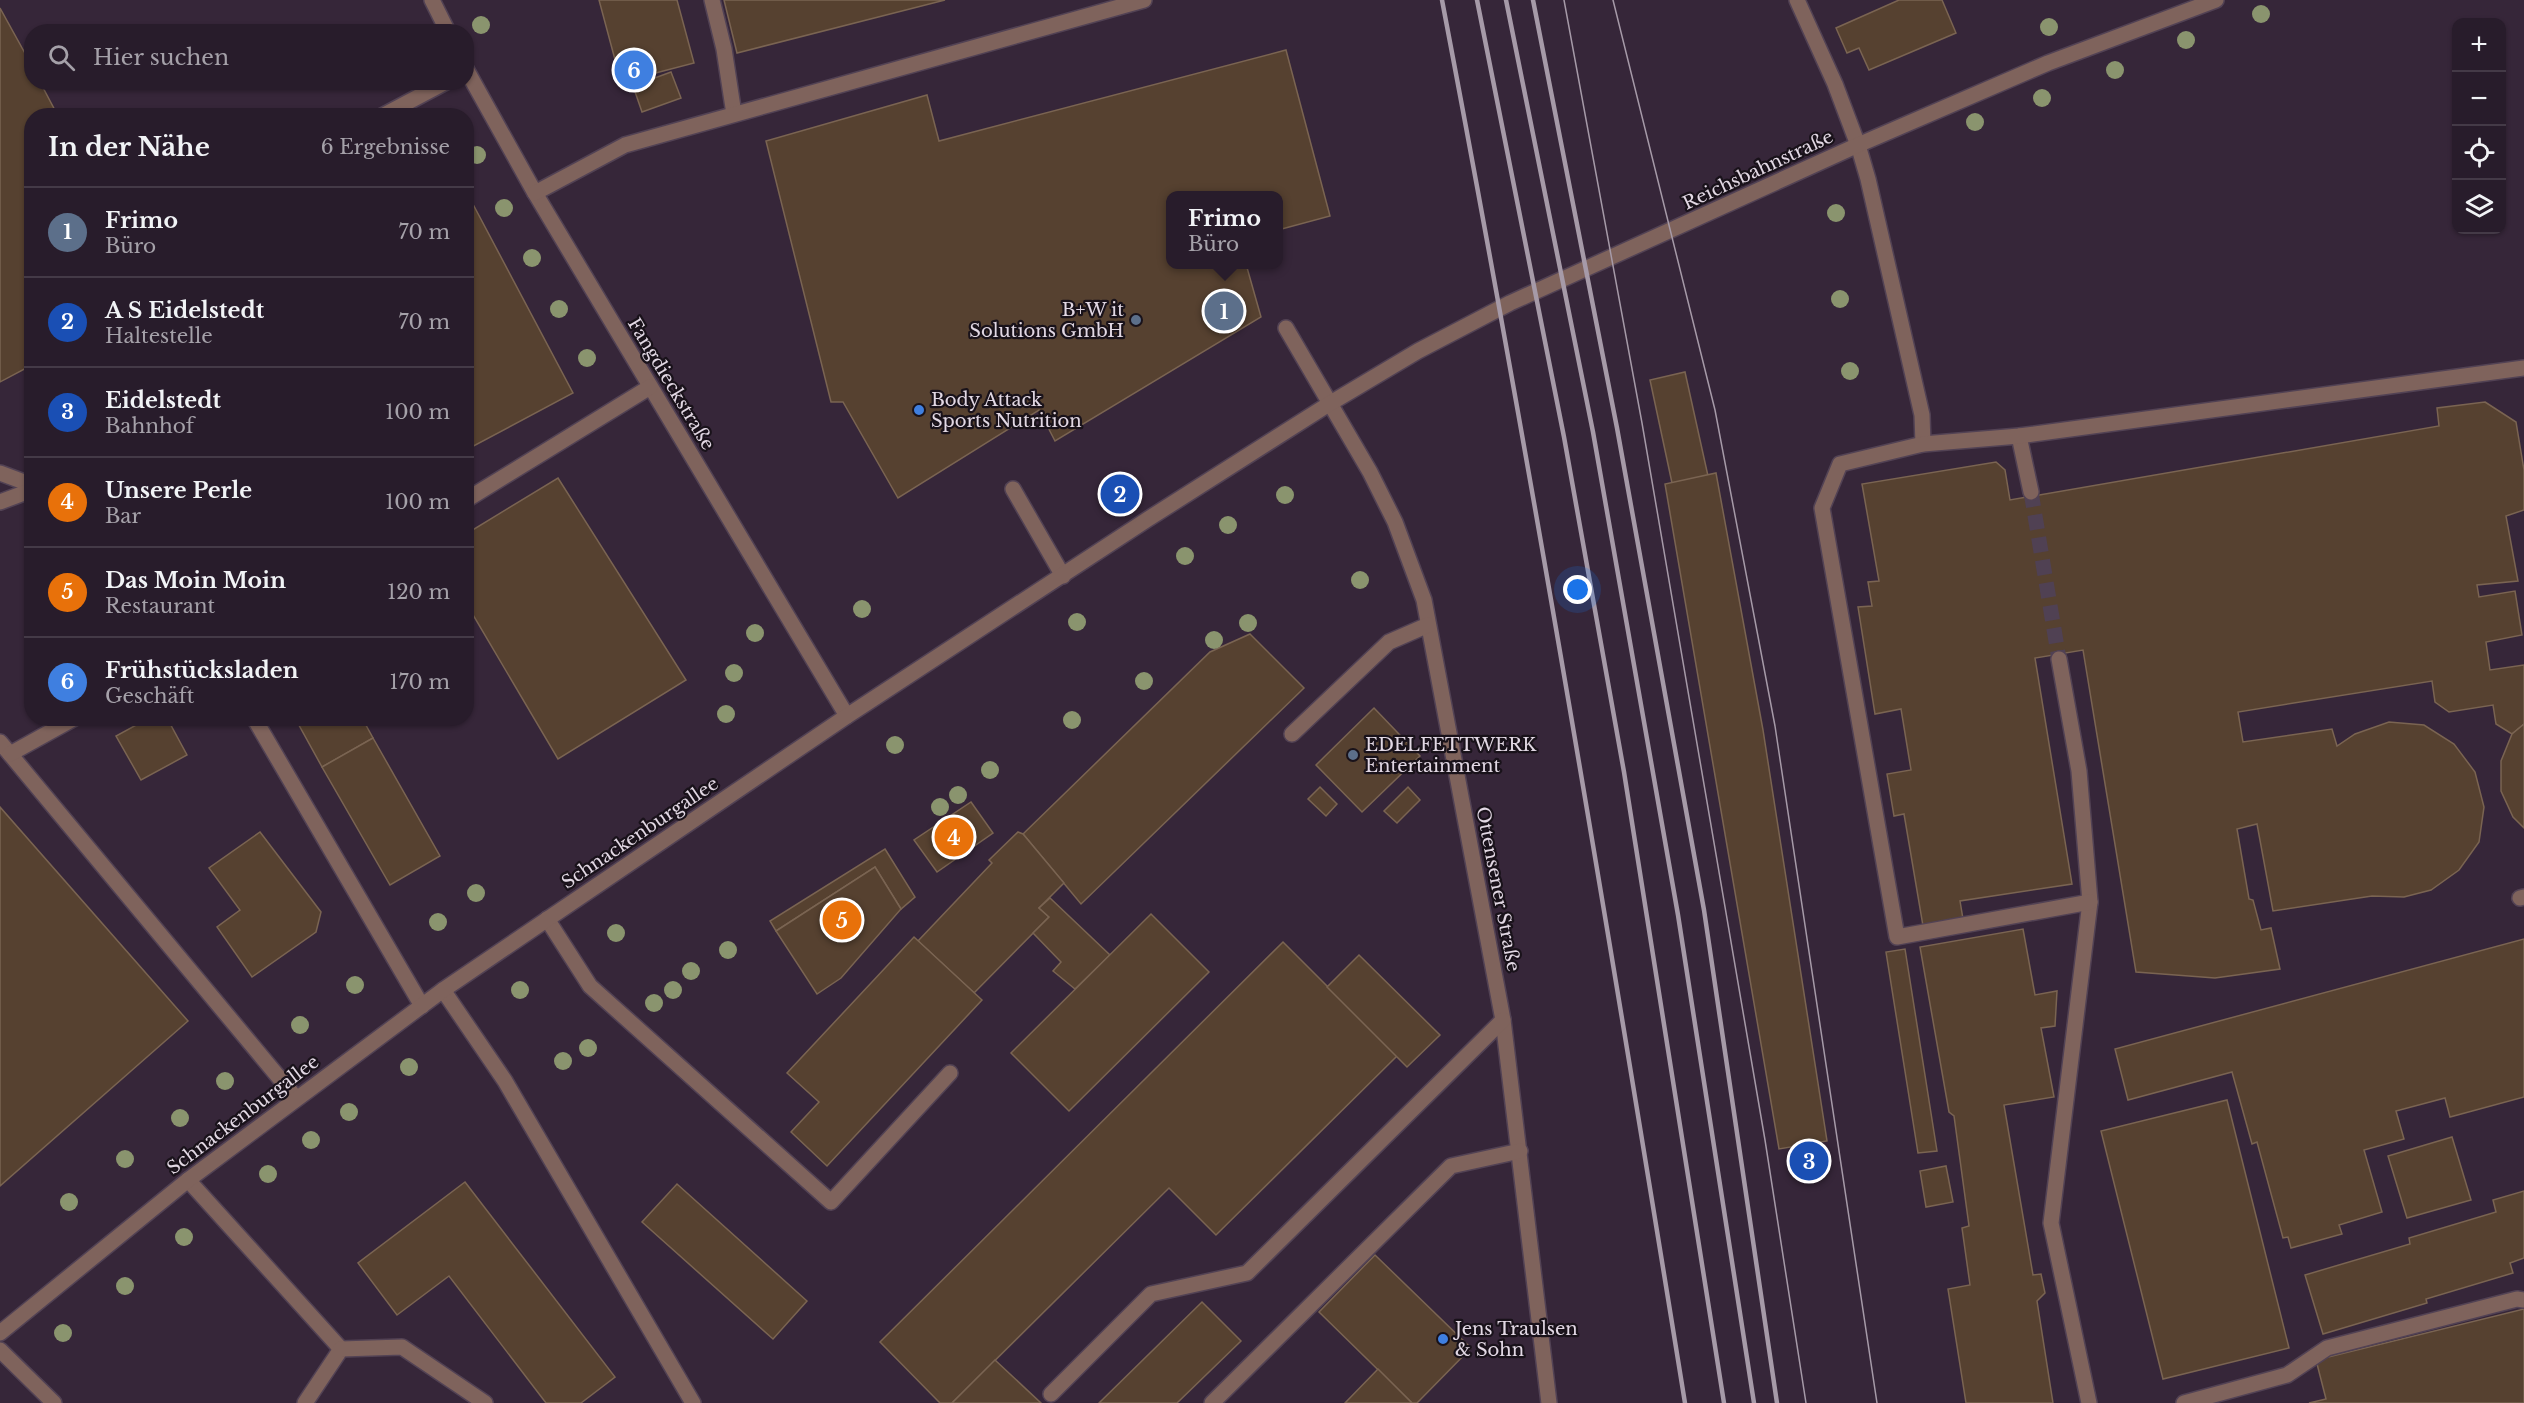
<!DOCTYPE html>
<html lang="de">
<head>
<meta charset="utf-8">
<style>
  body { margin:0; font-family:"Libre Baskerville",serif; background:#342937; color:#f1f3f6 }
  .controls { position:absolute; right:18px; top:18px; display:grid; overflow:hidden; border-radius:12px; box-shadow:0 2px 4px #0004 }
  .controls button { width:54px; height:54px; display:grid; place-items:center; padding:0; border:0; border-bottom:2px solid #443a47; background:#281c2b; color:#f1f3f6; font:30px sans-serif }
  .you { position:absolute; left:1578px; top:590px; width:21px; height:21px; margin:-15px; border:4px solid #fff; border-radius:50%; background:#1a73e8; box-shadow:0 0 0 9px #1a73e833 }
  .badge { display:grid; place-items:center; width:39px; height:39px; border-radius:50%; background:#bca0f2; color:#fff; font-size:20px; font-weight:700 }
  .pin { position:absolute; translate:-50% -50%; border:3px solid #fff; box-shadow:0 2px 6px #0006 }
  .popup { position:absolute; left:1166px; top:191px; width:117px; height:78px; box-sizing:border-box; display:grid; place-content:center; border-radius:12px; background:#281c2b; filter:drop-shadow(0 2px 4px #0005); font-size:20px; white-space:nowrap; color:#a5a1a9 }
  .popup b { font-size:22px; color:#f1f3f6 }
  .popup::after { content:''; position:absolute; left:50%; top:100%; margin-left:-12px; border:12px solid transparent; border-top-color:#281c2b }
  .list { margin:0; padding:0; list-style:none }
  h2 { display:flex; justify-content:space-between; align-items:center; height:78px; margin:0; padding:0 24px; font-size:26px }
  h2 small { font-size:20px; font-weight:400; color:#a5a1a9 }
  .list li { display:grid; grid-template-columns:39px 1fr auto; gap:18px; align-items:center; box-sizing:border-box; height:90px; padding:0 24px; border-top:2px solid #443a47 }
  .list b { display:block; font-size:22px; white-space:nowrap }
  .list p { margin:0; font-size:20px; white-space:nowrap; color:#a5a1a9 }
  .list em { font-size:20px; font-style:normal; color:#a5a1a9 }
  .icon { flex:none; width:33px; height:33px; fill:none; stroke:currentColor; stroke-width:2; stroke-linecap:round; stroke-linejoin:round }
  .map { position:relative; flex:none; width:2524px; height:1403px; overflow:hidden }
  .search { position:absolute; background:#281c2b; box-shadow:0 2px 4px #0004; left:24px; top:24px; width:450px; height:66px; display:flex; align-items:center; gap:15px; box-sizing:border-box; padding:0 21px; border-radius:24px; color:#a5a1a9; font-size:22px }
  .panel { position:absolute; background:#281c2b; box-shadow:0 2px 4px #0004; left:24px; top:108px; width:450px; height:618px; border-radius:24px }
  .map>svg:first-child { display:block }
  .building { fill:#564130; stroke:#7a6452; stroke-width:1.5 }
  .lines { fill:none; stroke-linecap:round; stroke-linejoin:round }
  .minor-tunnel { stroke:#504153; stroke-width:15; stroke-dasharray:15 8; stroke-linecap:butt }
  .minor-casing { stroke:#524254; stroke-width:18 }
  .minor { stroke:#7f635c; stroke-width:15 }
  .tram { stroke:#a69aa8; stroke-width:1.5 }
  .rail { stroke:#a69aa8; stroke-width:4.5 }
  .tree { fill:#8a946e }
  .service-dot { fill:#5c6f8a; stroke:#19121a; stroke-width:2 }
  .shop-dot { fill:#3f7fe0; stroke:#19121a; stroke-width:2 }
  .labels { text-anchor:middle; dominant-baseline:central; stroke-width:4.5; stroke-linejoin:round; paint-order:stroke }
  .street-label { font-size:18px; fill:#e2d8e4; stroke:#19121a }
  .poi-label { font-size:18px; fill:#e2d8e4; stroke:#19121a; text-anchor:start }
</style>
</head>
<body>
<div class="map">
<svg width="2524" height="1403" viewBox="0 0 2524 1403">
  <rect width="100%" height="100%" fill="#362639"/>
  <g class="building">
    <polygon points="599,0 677,0 694,63 621,82"/>
    <polygon points="724,0 945,0 737,53"/>
    <polygon points="1899,0 1942,0 1956,33 1869,70 1859,48 1847,53 1836,28"/>
    <polygon points="0,8 32,66 32,82 40,82 58,116 32,116 32,365 0,382"/>
    <polygon points="1286,50 1330,216 1278,230 1278,196 1170,196 1170,264 1246,264 1261,317 1055,441 1039,410 898,498 843,402 831,402 766,141 927,95 939,141"/>
    <polygon points="671,72 681,98 642,112 633,86"/>
    <polygon points="466,191 573,393 466,450"/>
    <polygon points="1685,372 1708,476 1672,483 1650,380"/>
    <polygon points="2485,402 2516,422 2524,470 2524,510 2506,516 2518,581 2477,585 2479,597 2515,591 2522,635 2486,642 2490,670 2524,665 2524,724 2512,734 2496,724 2493,705 2449,712 2435,702 2432,681 2238,712 2243,742 2332,729 2337,746 2355,734 2389,722 2424,725 2454,744 2475,772 2484,807 2479,842 2459,870 2431,890 2404,897 2372,896 2273,911 2257,824 2237,829 2249,899 2253,900 2261,930 2271,928 2280,969 2215,978 2136,972 2083,650 2035,658 2072,884 1960,901 1963,919 1923,926 1904,814 1894,816 1887,774 1911,770 1901,709 1875,714 1858,607 1872,606 1868,582 1879,581 1862,484 1996,462 2005,470 2010,500 2439,426 2437,408"/>
    <polygon points="1716,473 1763,730 1827,1141 1779,1149 1665,484"/>
    <polygon points="558,478 686,680 558,759 466,603 466,534"/>
    <polygon points="1250,634 1304,688 1081,904 1023,834 1210,652"/>
    <polygon points="1374,708 1420,756 1362,812 1316,765"/>
    <polygon points="149,718 167,718 187,755 141,780 116,736"/>
    <polygon points="295,718 362,718 373,738 322,767"/>
    <polygon points="2524,724 2524,828 2513,817 2501,791 2501,761 2512,734"/>
    <polygon points="373,738 440,856 390,885 322,767"/>
    <polygon points="1320,787 1337,804 1326,816 1308,799"/>
    <polygon points="1408,787 1420,800 1397,823 1384,811"/>
    <polygon points="971,802 993,833 937,872 914,840"/>
    <polygon points="0,807 188,1021 0,1186"/>
    <polygon points="260,832 321,912 316,932 252,977 217,927 240,910 209,868"/>
    <polygon points="1018,832 1023,834 1064,883 1039,908 1049,917 974,993 918,941 992,863 989,860"/>
    <polygon points="885,849 915,897 901,909 875,867 776,931 770,921"/>
    <polygon points="875,867 901,909 841,978 817,994 776,931"/>
    <polygon points="1050,898 1110,955 1075,989 1053,971 1061,962 1033,933 1049,917 1039,908"/>
    <polygon points="1151,914 1209,972 1069,1111 1011,1053"/>
    <polygon points="2023,929 2035,995 2057,991 2055,1026 2041,1028 2054,1097 2004,1105 2033,1275 2041,1274 2045,1293 2037,1301 2053,1403 1966,1403 1948,1289 1970,1285 1962,1228 1969,1226 1954,1116 1949,1112 1920,947"/>
    <polygon points="914,937 982,1000 827,1166 791,1132 819,1102 787,1073"/>
    <polygon points="2524,939 2524,1097 2450,1117 2445,1098 2396,1111 2404,1139 2364,1150 2382,1212 2339,1225 2342,1234 2291,1248 2288,1237 2283,1238 2257,1142 2252,1144 2232,1072 2128,1100 2115,1049"/>
    <polygon points="1283,942 1397,1056 1216,1235 1169,1188 952,1403 940,1403 880,1342"/>
    <polygon points="1905,949 1937,1151 1918,1153 1886,952"/>
    <polygon points="1359,955 1440,1035 1407,1067 1327,987"/>
    <polygon points="2227,1100 2289,1348 2163,1379 2101,1131"/>
    <polygon points="2452,1137 2471,1200 2407,1218 2388,1156"/>
    <polygon points="1946,1166 1953,1202 1926,1207 1920,1171"/>
    <polygon points="465,1182 615,1377 581,1403 546,1403 449,1276 397,1315 358,1263"/>
    <polygon points="677,1184 807,1301 773,1339 642,1222"/>
    <polygon points="2524,1191 2524,1258 2510,1263 2513,1273 2426,1299 2427,1303 2323,1334 2305,1275 2410,1244 2409,1238 2496,1212 2493,1200"/>
    <polygon points="1375,1255 1471,1348 1417,1403 1412,1403 1319,1312"/>
    <polygon points="1202,1302 1241,1341 1177,1403 1099,1403"/>
    <polygon points="2524,1309 2524,1403 2309,1403 2326,1399 2316,1360"/>
    <polygon points="995,1360 1041,1403 952,1403"/>
    <polygon points="1378,1369 1412,1403 1345,1403"/>
  </g>
  <g class="lines">
    <polyline class="minor-tunnel" points="2031,492 2059,659"/>
    <defs>
      <g id="minor">
        <polyline points="432,0 448,32"/>
        <polyline points="712,0 724,49 734,114"/>
        <polyline points="1797,0 1835,84 1858,145 1868,179 1922,415 1923,444"/>
        <polyline points="466,69 535,193 847,716"/>
        <polyline points="382,116 446,82"/>
        <polyline points="535,193 625,145 1144,0"/>
        <polyline points="1286,328 1370,472 1395,522 1424,600 1503,1020 1549,1403"/>
        <polyline points="2019,436 2031,492"/>
        <polyline points="0,473 32,485"/>
        <polyline points="1013,489 1063,576"/>
        <polyline points="466,500 650,387"/>
        <polyline points="0,502 32,490"/>
        <polyline points="2059,659 2079,771 2090,902 2051,1223 2089,1403"/>
        <polyline points="254,718 422,1006"/>
        <polyline points="1292,734 1389,642 1428,625"/>
        <polyline points="0,742 296,1098"/>
        <polyline points="10,754 75,718"/>
        <polyline points="2520,898 2524,897"/>
        <polyline points="2090,902 1897,937 1822,508 1840,464 1923,444 2019,436 2524,368"/>
        <polyline points="547,919 590,986 831,1202 950,1073"/>
        <polyline points="443,990 505,1081 693,1403"/>
        <polyline points="188,1180 341,1349"/>
        <polyline points="0,1333 188,1180 443,990 847,716 1148,519 1329,404 1418,351 1510,303 1858,145 2048,63 2216,0"/>
        <polyline points="0,1350 54,1403"/>
        <polyline points="1051,1394 1151,1294 1247,1273 1503,1020"/>
        <polyline points="305,1403 341,1349 402,1347 485,1403"/>
        <polyline points="1212,1403 1451,1166 1520,1151"/>
        <polyline points="2184,1403 2287,1375 2327,1348 2517,1299 2524,1300"/>
      </g>
    </defs>
    <use href="#minor" class="minor-casing"/>
    <use href="#minor" class="minor"/>
    <g class="tram">
      <polyline points="1564,0 1642,423 1765,1140 1806,1403"/>
      <polyline points="1613,0 1715,410 1775,726 1877,1403"/>
    </g>
    <g class="rail">
      <path d="M1442 0C1531 466 1609 934 1685 1403"/>
      <polyline points="1477,0 1564,437 1624,772 1724,1403"/>
      <polyline points="1506,0 1593,432 1678,915 1754,1403"/>
      <polyline points="1533,0 1617,428 1704,910 1777,1403"/>
    </g>
  </g>
  <g class="tree">
    <circle cx="2261" cy="14" r="9"/>
    <circle cx="481" cy="25" r="9"/>
    <circle cx="2049" cy="27" r="9"/>
    <circle cx="2186" cy="40" r="9"/>
    <circle cx="2115" cy="70" r="9"/>
    <circle cx="2042" cy="98" r="9"/>
    <circle cx="1975" cy="122" r="9"/>
    <circle cx="477" cy="155" r="9"/>
    <circle cx="504" cy="208" r="9"/>
    <circle cx="1836" cy="213" r="9"/>
    <circle cx="532" cy="258" r="9"/>
    <circle cx="1840" cy="299" r="9"/>
    <circle cx="559" cy="309" r="9"/>
    <circle cx="587" cy="358" r="9"/>
    <circle cx="1850" cy="371" r="9"/>
    <circle cx="1285" cy="495" r="9"/>
    <circle cx="1228" cy="525" r="9"/>
    <circle cx="1185" cy="556" r="9"/>
    <circle cx="1360" cy="580" r="9"/>
    <circle cx="862" cy="609" r="9"/>
    <circle cx="1077" cy="622" r="9"/>
    <circle cx="1248" cy="623" r="9"/>
    <circle cx="755" cy="633" r="9"/>
    <circle cx="1214" cy="640" r="9"/>
    <circle cx="734" cy="673" r="9"/>
    <circle cx="1144" cy="681" r="9"/>
    <circle cx="726" cy="714" r="9"/>
    <circle cx="1072" cy="720" r="9"/>
    <circle cx="895" cy="745" r="9"/>
    <circle cx="990" cy="770" r="9"/>
    <circle cx="958" cy="795" r="9"/>
    <circle cx="940" cy="807" r="9"/>
    <circle cx="476" cy="893" r="9"/>
    <circle cx="438" cy="922" r="9"/>
    <circle cx="616" cy="933" r="9"/>
    <circle cx="728" cy="950" r="9"/>
    <circle cx="691" cy="971" r="9"/>
    <circle cx="355" cy="985" r="9"/>
    <circle cx="520" cy="990" r="9"/>
    <circle cx="673" cy="990" r="9"/>
    <circle cx="654" cy="1003" r="9"/>
    <circle cx="300" cy="1025" r="9"/>
    <circle cx="588" cy="1048" r="9"/>
    <circle cx="563" cy="1061" r="9"/>
    <circle cx="409" cy="1067" r="9"/>
    <circle cx="225" cy="1081" r="9"/>
    <circle cx="349" cy="1112" r="9"/>
    <circle cx="180" cy="1118" r="9"/>
    <circle cx="311" cy="1140" r="9"/>
    <circle cx="125" cy="1159" r="9"/>
    <circle cx="268" cy="1174" r="9"/>
    <circle cx="69" cy="1202" r="9"/>
    <circle cx="184" cy="1237" r="9"/>
    <circle cx="125" cy="1286" r="9"/>
    <circle cx="63" cy="1333" r="9"/>
  </g>
  <g class="service-dot">
    <circle cx="1136" cy="320" r="6"/>
    <circle cx="1353" cy="755" r="6"/>
  </g>
  <g class="shop-dot">
    <circle cx="919" cy="410" r="6"/>
    <circle cx="1443" cy="1339" r="6"/>
  </g>
  <g class="labels">
    <g class="street-label">
      <text transform="translate(1758 170) rotate(-25)">Reichsbahnstraße</text>
      <text transform="translate(671 384) rotate(59)">Fangdieckstraße</text>
      <text transform="translate(640 833) rotate(-34)">Schnackenburgallee</text>
      <text transform="translate(1498 889) rotate(79)">Ottensener Straße</text>
      <text transform="translate(243 1115) rotate(-37)">Schnackenburgallee</text>
    </g>
    <g class="poi-label">
      <text x="1124" y="310" text-anchor="end">B+W it<tspan x="1124" dy="21">Solutions GmbH</tspan></text>
      <text x="931" y="400">Body Attack<tspan x="931" dy="21">Sports Nutrition</tspan></text>
      <text x="1365" y="745">EDELFETTWERK<tspan x="1365" dy="21">Entertainment</tspan></text>
      <text x="1455" y="1329">Jens Traulsen<tspan x="1455" dy="21">&amp; Sohn</tspan></text>
    </g>
  </g>
</svg>
<div class="controls">
<button>+</button>
<button>−</button>
<button><svg class="icon" aria-label="locate" viewBox="0 0 24 24"><circle cx="12" cy="12" r="6"/><path d="M12 2v4M12 18v4M2 12h4M18 12h4"/></svg></button>
<button><svg class="icon" aria-label="layers" viewBox="0 0 24 24"><path d="M12 4l9 5-9 5-9-5zM3 14l9 5 9-5"/></svg></button>
</div>
<div class="you"></div>
<div class="pin badge" style="left:1224px;top:311px;background:#5c6f8a">1</div>
<div class="popup"><b>Frimo</b>Büro</div>
<div class="pin badge" style="left:1120px;top:494px;background:#1a4fb4">2</div>
<div class="pin badge" style="left:1809px;top:1161px;background:#1a4fb4">3</div>
<div class="pin badge" style="left:954px;top:837px;background:#e8710a">4</div>
<div class="pin badge" style="left:842px;top:920px;background:#e8710a">5</div>
<div class="pin badge" style="left:634px;top:70px;background:#3f7fe0">6</div>
<div class="search"><svg class="icon" aria-label="search" viewBox="0 0 24 24"><circle cx="10" cy="10" r="6"/><path d="M15 15l6 6"/></svg>Hier suchen</div>
<section class="panel">
<h2>In der Nähe<small>6 Ergebnisse</small></h2>
<ul class="list">
<li><span class="badge" style="background:#5c6f8a">1</span><div><b>Frimo</b><p>Büro</p></div><em>70 m</em></li>
<li><span class="badge" style="background:#1a4fb4">2</span><div><b>A S Eidelstedt</b><p>Haltestelle</p></div><em>70 m</em></li>
<li><span class="badge" style="background:#1a4fb4">3</span><div><b>Eidelstedt</b><p>Bahnhof</p></div><em>100 m</em></li>
<li><span class="badge" style="background:#e8710a">4</span><div><b>Unsere Perle</b><p>Bar</p></div><em>100 m</em></li>
<li><span class="badge" style="background:#e8710a">5</span><div><b>Das Moin Moin</b><p>Restaurant</p></div><em>120 m</em></li>
<li><span class="badge" style="background:#3f7fe0">6</span><div><b>Frühstücksladen</b><p>Geschäft</p></div><em>170 m</em></li>
</ul>
</section>
</div>
</body>
</html>
